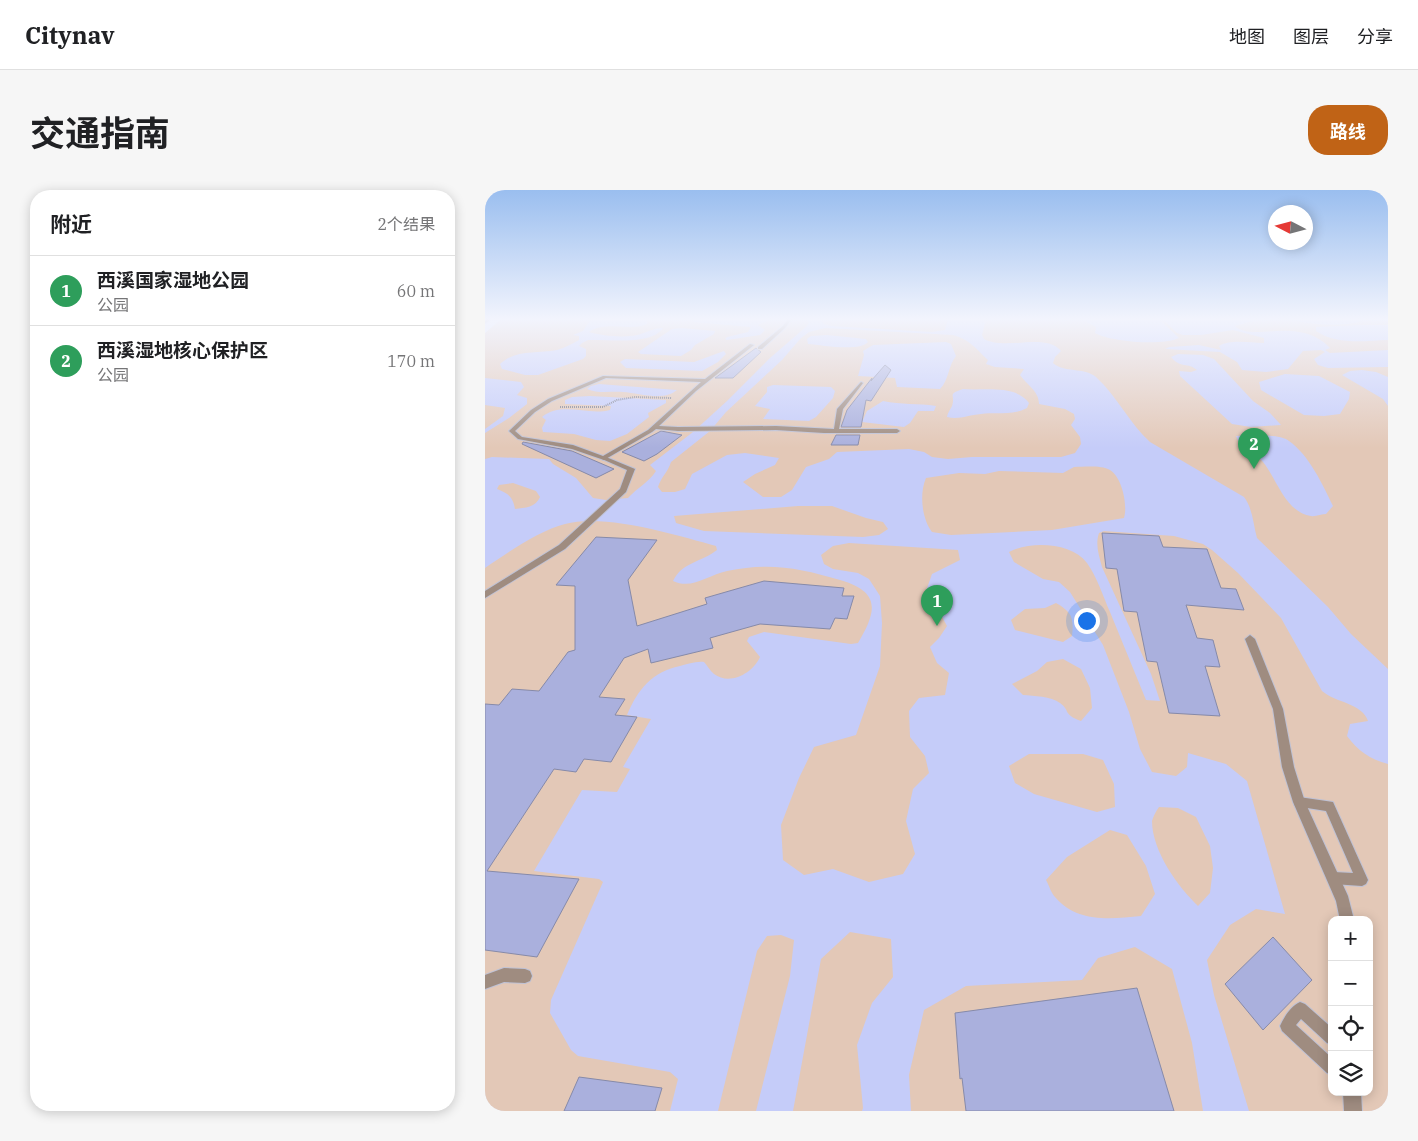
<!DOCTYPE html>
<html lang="zh">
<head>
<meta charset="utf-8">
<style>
  body { margin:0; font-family:"IBM Plex Serif","Noto Sans SC",serif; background:#f6f6f6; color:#202124 }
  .controls { position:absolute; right:15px; bottom:15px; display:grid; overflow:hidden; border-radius:10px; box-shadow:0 2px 12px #0003 }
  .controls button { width:45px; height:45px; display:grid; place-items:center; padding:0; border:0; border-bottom:1px solid #e0e0e0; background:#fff; color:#202124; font:25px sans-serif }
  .compass { position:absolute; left:783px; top:15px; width:45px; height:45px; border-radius:50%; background:#fff; box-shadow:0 2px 12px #0003; rotate:276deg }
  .you { position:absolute; left:601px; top:430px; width:18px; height:18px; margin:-12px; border:4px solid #fff; border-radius:50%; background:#1a73e8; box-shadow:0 0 0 8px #1a73e833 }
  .badge { display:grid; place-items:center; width:32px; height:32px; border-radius:50%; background:#c06316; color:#fff; font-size:16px; font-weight:700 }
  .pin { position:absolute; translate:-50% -41px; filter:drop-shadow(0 1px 2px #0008) }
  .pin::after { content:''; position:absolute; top:26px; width:18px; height:15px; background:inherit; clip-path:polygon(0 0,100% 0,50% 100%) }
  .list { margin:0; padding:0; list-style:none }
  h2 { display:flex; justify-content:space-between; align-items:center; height:65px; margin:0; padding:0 20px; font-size:21px }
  h2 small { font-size:16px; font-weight:400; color:#757577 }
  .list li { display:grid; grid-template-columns:32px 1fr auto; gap:15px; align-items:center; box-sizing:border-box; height:70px; padding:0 20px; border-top:1px solid #e0e0e0 }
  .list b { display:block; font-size:19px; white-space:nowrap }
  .list p { margin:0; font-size:16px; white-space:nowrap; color:#757577 }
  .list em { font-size:16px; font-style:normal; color:#757577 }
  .icon { flex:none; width:28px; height:28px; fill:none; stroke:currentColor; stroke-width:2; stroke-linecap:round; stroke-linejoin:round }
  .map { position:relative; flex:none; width:903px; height:921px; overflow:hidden; border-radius:20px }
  header { display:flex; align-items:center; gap:30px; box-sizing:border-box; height:70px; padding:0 25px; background:#fff; border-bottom:1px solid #e0e0e0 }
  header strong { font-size:24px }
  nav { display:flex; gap:28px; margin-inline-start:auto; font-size:18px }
  .intro { display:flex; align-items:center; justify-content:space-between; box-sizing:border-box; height:120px; padding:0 30px }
  h1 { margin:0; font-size:35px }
  .button { padding:12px 22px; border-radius:20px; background:#c06316; color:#fff; font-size:18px; font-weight:700 }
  main { display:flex; gap:30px; padding:0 30px }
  aside { flex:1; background:#fff; border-radius:20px; box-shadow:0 2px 12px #0003 }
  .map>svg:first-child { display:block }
  .green { fill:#e3c8b7; fill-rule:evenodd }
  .water { fill:#c5ccf9; fill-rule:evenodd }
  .building { fill:#aab0dd; stroke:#868aa9 }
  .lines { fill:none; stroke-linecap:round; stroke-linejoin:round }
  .lane-casing { stroke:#bfc2d5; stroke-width:2 }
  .street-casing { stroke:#bfc2d5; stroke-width:2 }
  .secondary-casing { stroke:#bfc2d5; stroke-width:2 }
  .path { stroke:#7f8292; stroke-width:2; stroke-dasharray:1 1; stroke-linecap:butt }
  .lane { fill:#9f8c80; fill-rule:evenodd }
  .street { fill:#9f8c80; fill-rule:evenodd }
  .secondary { fill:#7b6050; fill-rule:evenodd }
</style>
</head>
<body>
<header>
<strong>Citynav</strong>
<nav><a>地图</a><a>图层</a><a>分享</a></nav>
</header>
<div class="intro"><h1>交通指南</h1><a class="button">路线</a></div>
<main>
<aside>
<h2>附近<small>2个结果</small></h2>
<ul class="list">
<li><span class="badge" style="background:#2e9e5b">1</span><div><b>西溪国家湿地公园</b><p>公园</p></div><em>60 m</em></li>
<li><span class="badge" style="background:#2e9e5b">2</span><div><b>西溪湿地核心保护区</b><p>公园</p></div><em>170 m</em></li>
</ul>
</aside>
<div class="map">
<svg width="903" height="921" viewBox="0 0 903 921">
  <rect width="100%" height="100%" fill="#e3e7fb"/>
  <path class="green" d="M16 129H903V921H0V143ZM847 730H884V902H847Z"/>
  <g class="water">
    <path d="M106 129H166L162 131V134C143 142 122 130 104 142 117 146 139 148 152 145 161 143 168 138 178 138 166 156 123 149 103 150L97 153 94 156 101 159V166L98 169 53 185H40L17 179 15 174C31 159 52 164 72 160 79 158 87 154 94 150V146L88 145 98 141Z"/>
    <polygon points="210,129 286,129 273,135 280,140 275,145 242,150 240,149 242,147 263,142 266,137 208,132"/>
    <path d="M318 129H336L339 134 347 136 447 142 460 140 463 129H497L500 133 497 145 499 149C521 161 561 142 576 161L570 167 568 173C579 183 599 177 611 187 632 206 644 233 665 252L759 307C768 319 768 334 772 348L843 417 866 444 903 479V574C885 569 873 561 862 546L865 534 883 531C877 513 851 513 837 501L796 428 753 383 727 360 718 354 689 346 619 341 614 343C610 355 614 365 617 377L666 484 675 511 661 510C649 481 637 451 625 422 618 406 612 387 602 373 586 352 545 351 524 362L529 372 558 389 574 392 585 402 618 455 644 522 655 559 667 582 691 586 702 577 703 563 741 574 762 591 800 724 771 719 745 735 722 770 729 805 764 921H718L707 853 687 779 650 757 613 768 597 790 481 796 439 820 424 885 426 921H377L378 918 372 855 387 813 408 787 406 749 365 742 336 769 308 921H271L305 786 309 750 296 745 282 746 272 761 233 921H185L193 889 185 882 93 866 86 860 65 823 66 810 118 692 114 689 49 681 97 600 132 602 145 579 138 577 166 529 142 525C153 499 167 482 195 476 203 474 211 471 219 472 222 475 225 481 229 484 245 496 268 483 275 467L262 451 264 447 279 442 366 454 373 453C392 421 396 402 355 390 315 378 284 372 242 381 223 385 207 400 188 391 197 372 217 372 232 360L231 356C191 345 120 323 80 334 55 340 22 363 0 378V269L7 267 64 269 68 274 91 288 108 308 121 310 143 308C152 298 164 292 171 281L165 275 208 242 242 211 285 168 322 136 324 132ZM340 138 468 145C484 149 490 158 503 170L501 174 510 177 539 179 535 185C542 195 554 201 554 214L580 219 589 224 590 229 586 235 595 247 596 254 590 263 576 267H487L463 269 447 267 439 262 424 259 352 262 344 269 321 277 307 300 296 307H278L258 292 270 284 290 275 294 268 260 263 242 265 207 284 200 299 190 302H177L173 297C176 287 183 282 186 272L225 241 241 222 297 170 316 148 324 142ZM589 277C599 277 616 275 625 280 637 287 643 316 639 328L567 340 466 345 447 342C437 329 434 304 441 288L474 283 500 284 514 281 578 283ZM28 293 51 301 55 307C51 317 40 318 30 319 28 307 23 303 12 299L14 295ZM313 316H347L381 328 398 332 403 339 394 345 378 347 219 341 191 333 189 326ZM364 353 473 360 475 370 447 384 441 401 440 414 454 421 462 436 454 448 445 457 452 473 464 483 460 505 434 508 424 521 425 547 440 566 444 583 428 599 421 631 430 664 418 684 384 692 348 679 319 685 298 670 296 635 314 588 329 557 371 545 395 476 397 433 395 406 384 389 373 383 348 379 339 374 336 365 348 356ZM571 413C587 422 589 428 587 446L578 452 530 440 526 430 540 419 560 418ZM578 469 596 479 605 498 607 518 596 531C577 524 586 521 575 513 566 506 549 506 538 505L527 494 552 481 562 472ZM544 564H598L618 570 629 594 630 617 612 622 549 604 530 593 524 576ZM674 617 693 618 711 627 725 656 728 678 725 703 713 716C693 697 667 661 667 631 668 627 671 621 674 617ZM625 640 642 645 661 676 670 704 656 726C625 729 592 733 570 707 566 703 564 695 561 690L582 667Z"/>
    <path d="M601 129H674L694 148C677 156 626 152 610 143L611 137 602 132Z"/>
    <path d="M678 129H774L750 136C768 153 814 125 845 158L840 160 845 163 903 160V177L843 178 833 175 829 169 840 162 836 160 818 161 803 179 781 182 757 180 752 172 735 162 680 159 684 157 714 155 736 160 734 156C746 149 765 153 779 153V148L748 140 716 145H698L692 143Z"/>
    <path d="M805 129H881C867 138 820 135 805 129Z"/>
    <path d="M876 135H903V150C878 151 852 155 831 141V137Z"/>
    <polygon points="196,138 230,141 229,144 210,155 206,160 196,166 156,164 153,162 187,139"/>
    <path d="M342 145 381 149 383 152C374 162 337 155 323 154L322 149 326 146Z"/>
    <path d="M461 152 466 154 471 166C463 176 464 190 455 199L412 197 410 188 373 186 379 165 378 161 388 155Z"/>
    <polygon points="239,161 241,164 233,172 217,181 141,178 135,172 140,169 209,172"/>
    <path d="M693 164 718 165 729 169 768 211 785 223 796 235 766 237 747 234 695 186 694 181 706 182 712 180C703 172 696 179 686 167Z"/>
    <polygon points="877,180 891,182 903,187 903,216 898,209 857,185 865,181"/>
    <polygon points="800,184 834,186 865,202 864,209 855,224 839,226 819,225 776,200 774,192"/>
    <polygon points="0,188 36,192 39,197 32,205 42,208 42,214 24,228 0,243 0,239 18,226 20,218 0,215"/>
    <path d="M114 194 192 200C178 212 154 203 138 202 126 201 113 204 102 199L106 196Z"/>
    <polygon points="288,195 346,197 350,201 348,208 331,227 324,231 278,229 285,219 270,216 282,202 282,197"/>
    <path d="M478 199C499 201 530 194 544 213L542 218C527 226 512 222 496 224 483 225 474 230 462 227 463 222 465 220 467 216 471 204 461 205 478 199Z"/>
    <path d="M105 206 181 210V213L163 223 164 227 142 244 125 251 111 250 89 244 58 242 57 238 61 230 57 227C77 211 102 226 125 220L126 216 80 214V210L87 207Z"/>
    <path d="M398 211C416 215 433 213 451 216L449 221H433L425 233 419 237 377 232 382 221Z"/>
    <path d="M777 245C785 246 798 246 804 251 824 265 838 295 848 316L841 324C837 324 830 327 826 326 800 322 792 289 778 272 769 261 757 262 751 246Z"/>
  </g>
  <g class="building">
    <polygon points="271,158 276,162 248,188 230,188"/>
    <polygon points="400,175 406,180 386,211 381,210 376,237 356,237 362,220 387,188 386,191"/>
    <polygon points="176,241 197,245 172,264 159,271 137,262"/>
    <polygon points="351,245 375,245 373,255 346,255"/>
    <polygon points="38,252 87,261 129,279 111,288 37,254"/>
    <polygon points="617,343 674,346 678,357 722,359 736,398 751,399 759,420 701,415 712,448 728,450 735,477 720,476 735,526 684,523 672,472 662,471 652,422 639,421 632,379 621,378"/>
    <polygon points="111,347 172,350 143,390 152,436 222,414 220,408 279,391 359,398 357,406 369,406 362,429 350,428 345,439 275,434 225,448 228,458 166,473 163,459 139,468 114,507 140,509 130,525 152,527 126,572 99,569 91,582 69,579 2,681 94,689 52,767 0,760 0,514 14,515 27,499 54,501 83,462 90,460 90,396 71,395"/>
    <polygon points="788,747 827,790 778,840 740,794"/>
    <polygon points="652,798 689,921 481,921 477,888 475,889 470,823"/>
    <polygon points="94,887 177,898 170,921 79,921"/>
  </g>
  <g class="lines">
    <defs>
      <g id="lane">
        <polygon points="303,129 307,129 300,138 277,159 273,159 273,157 298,136"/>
        <path d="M265 154 269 155 211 201 174 236 193 237 291 236 349 239 352 219 376 192 378 193 358 219 354 239H412L415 241 412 243H339L291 240 193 241 171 239 167 242 119 270 87 259 33 249 24 241 46 220 63 209 118 186 220 189ZM121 188 216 192 163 240 118 266 88 255 37 247 30 241 50 222 67 211Z"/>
        <polygon points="814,607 848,612 883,690 881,694 877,696 848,694 844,692 842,688 844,684 848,682 868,683 841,621 810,616 809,612 810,608"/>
        <polygon points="19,778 40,779 45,781 47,786 45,791 40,793 19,792 0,799 0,785"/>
        <path d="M815 812 820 814 847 838V855L842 853 816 829 811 835 847 868V885L842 883 797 841 795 836C799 827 806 816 815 812Z"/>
      </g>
      <g id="street">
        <polygon points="117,267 121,267 150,279 141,302 80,359 0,408 0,401 74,355 135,299 142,280 117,269"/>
        <polygon points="765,445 770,449 798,519 809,577 820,612 863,706 869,730 855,730 851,711 808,612 797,577 788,519 760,449"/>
        <polygon points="858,902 876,902 877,921 859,921"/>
      </g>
      <polygon id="secondary" points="1,129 6,129 0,133"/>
    </defs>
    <use href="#lane" class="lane-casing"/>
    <use href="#street" class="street-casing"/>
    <use href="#secondary" class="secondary-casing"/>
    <polyline class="path" points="75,217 118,217 132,210 150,207 187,208"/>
    <use href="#lane" class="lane"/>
    <use href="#street" class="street"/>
    <use href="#secondary" class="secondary"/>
  </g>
  <linearGradient id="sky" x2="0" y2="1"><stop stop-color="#9abeef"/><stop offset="0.5" stop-color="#f2f4fd"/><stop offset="1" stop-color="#f2f4fd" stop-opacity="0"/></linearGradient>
  <rect width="903" height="258" fill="url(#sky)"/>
</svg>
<div class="controls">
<button>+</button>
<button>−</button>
<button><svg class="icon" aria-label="locate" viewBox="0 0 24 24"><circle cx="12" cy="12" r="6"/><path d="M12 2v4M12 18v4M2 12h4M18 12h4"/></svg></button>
<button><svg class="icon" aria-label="layers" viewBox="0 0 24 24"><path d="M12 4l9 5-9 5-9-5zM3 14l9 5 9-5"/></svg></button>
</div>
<svg class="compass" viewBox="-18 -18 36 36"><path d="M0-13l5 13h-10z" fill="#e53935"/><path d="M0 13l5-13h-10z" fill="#757577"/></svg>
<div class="you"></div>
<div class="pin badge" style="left:452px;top:436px;background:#2e9e5b">1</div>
<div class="pin badge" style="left:769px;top:279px;background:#2e9e5b">2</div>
</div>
</main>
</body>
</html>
